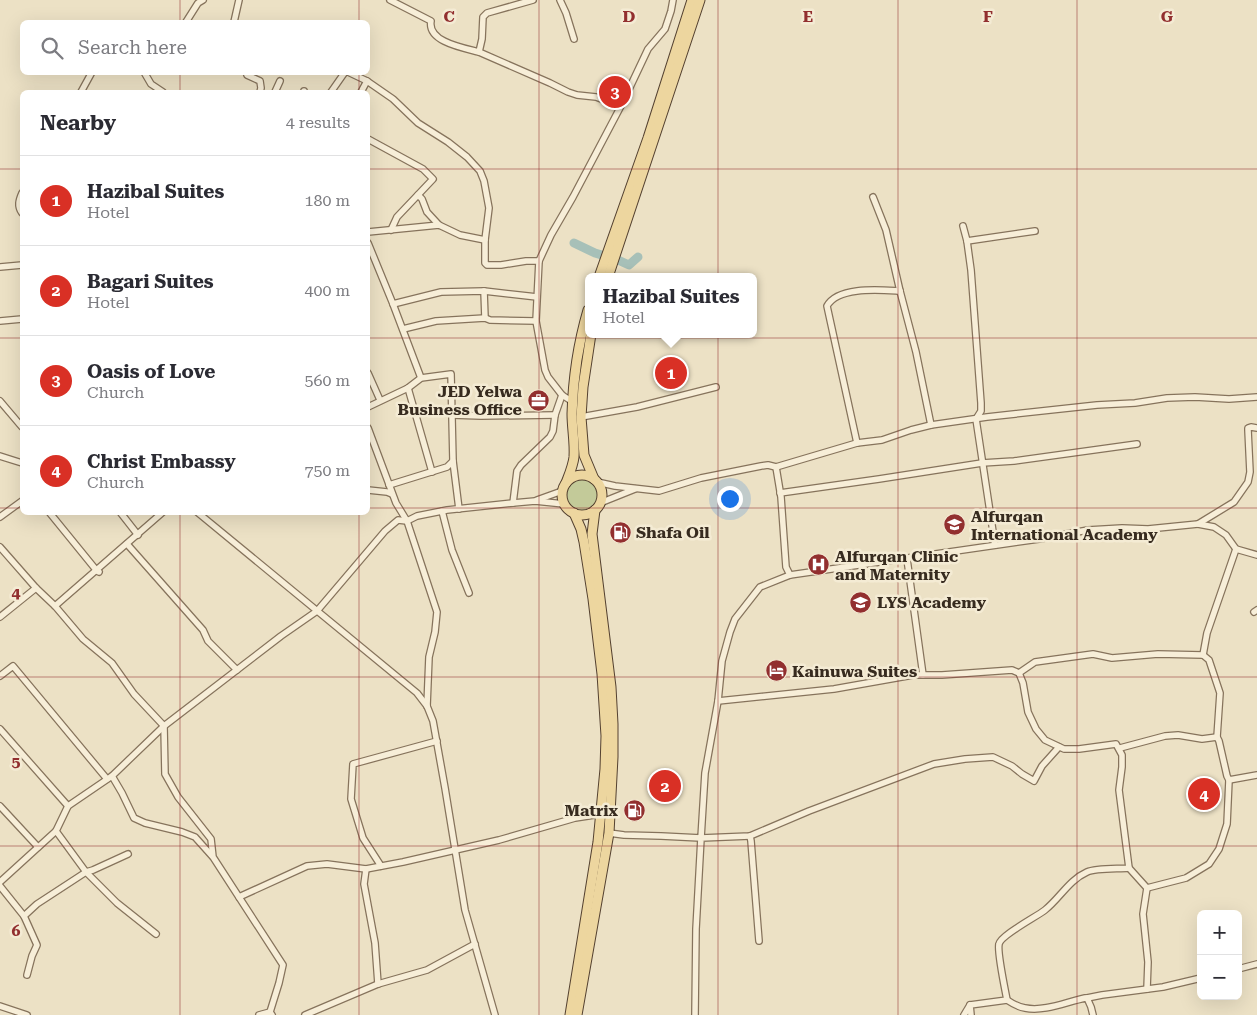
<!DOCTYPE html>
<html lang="en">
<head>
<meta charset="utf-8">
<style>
  body { margin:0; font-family:"Roboto Serif",serif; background:#f7f7f7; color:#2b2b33 }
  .controls { position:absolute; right:15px; bottom:15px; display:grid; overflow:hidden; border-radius:8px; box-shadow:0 5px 20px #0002 }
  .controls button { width:45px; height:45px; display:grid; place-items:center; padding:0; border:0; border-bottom:1px solid #e1e1e2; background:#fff; color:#2b2b33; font:25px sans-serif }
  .you { position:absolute; left:729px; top:498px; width:18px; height:18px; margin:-12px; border:4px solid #fff; border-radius:50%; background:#1a73e8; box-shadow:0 0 0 8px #1a73e833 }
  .badge { display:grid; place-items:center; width:32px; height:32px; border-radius:50%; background:#d93025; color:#fff; font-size:16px; font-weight:700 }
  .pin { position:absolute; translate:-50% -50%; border:2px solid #fff; box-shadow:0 1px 5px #0006 }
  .popup { position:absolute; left:585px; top:273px; width:172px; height:65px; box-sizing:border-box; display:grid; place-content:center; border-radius:8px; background:#fff; filter:drop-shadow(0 1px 4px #0005); font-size:16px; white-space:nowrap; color:#7c7c81 }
  .popup b { font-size:19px; color:#2b2b33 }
  .popup::after { content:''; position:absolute; left:50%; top:100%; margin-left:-10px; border:10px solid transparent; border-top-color:#fff }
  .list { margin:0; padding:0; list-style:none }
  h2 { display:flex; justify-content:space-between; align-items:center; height:65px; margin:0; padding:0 20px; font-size:21px }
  h2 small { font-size:16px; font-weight:400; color:#7c7c81 }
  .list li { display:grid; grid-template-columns:32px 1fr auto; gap:15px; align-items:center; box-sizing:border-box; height:90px; padding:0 20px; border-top:1px solid #e1e1e2 }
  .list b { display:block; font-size:19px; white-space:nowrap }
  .list p { margin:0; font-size:16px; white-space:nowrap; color:#7c7c81 }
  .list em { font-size:16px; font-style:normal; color:#7c7c81 }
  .icon { flex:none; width:28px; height:28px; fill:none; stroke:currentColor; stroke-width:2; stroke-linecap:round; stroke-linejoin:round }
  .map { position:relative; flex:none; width:1257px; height:1015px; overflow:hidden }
  .search { position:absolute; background:#fff; box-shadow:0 5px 20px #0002; left:20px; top:20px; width:350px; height:55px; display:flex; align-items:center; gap:12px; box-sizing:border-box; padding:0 18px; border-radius:8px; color:#7c7c81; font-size:19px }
  .panel { position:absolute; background:#fff; box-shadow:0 5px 20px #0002; left:20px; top:90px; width:350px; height:425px; border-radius:8px }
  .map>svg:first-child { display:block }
  .green { fill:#c3ca99 }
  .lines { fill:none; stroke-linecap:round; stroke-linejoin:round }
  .river { stroke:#a7c0b8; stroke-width:9 }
  .minor-casing { stroke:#86735c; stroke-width:8 }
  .primary-casing { stroke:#544130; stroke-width:11 }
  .minor { stroke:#f7eed8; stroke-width:5.5 }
  .primary { stroke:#edd69f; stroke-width:9 }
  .grid { fill:none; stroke:#922f2f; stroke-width:1; stroke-opacity:0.55 }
  .labels { text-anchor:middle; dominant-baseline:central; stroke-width:5; stroke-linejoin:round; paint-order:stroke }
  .poi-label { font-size:16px; font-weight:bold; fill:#372b1f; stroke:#f4ebd4; text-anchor:start }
  .grid-label { font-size:16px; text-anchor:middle; font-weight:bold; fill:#922f2f; stroke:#f4ebd4; stroke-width:5; stroke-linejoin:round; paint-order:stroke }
</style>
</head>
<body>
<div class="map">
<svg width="1257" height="1015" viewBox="0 0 1257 1015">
  <rect width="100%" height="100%" fill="#ece1c5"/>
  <circle class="green" cx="582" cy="495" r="17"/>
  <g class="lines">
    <polyline class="river" points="574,243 595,253 618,260 629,265 638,257"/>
    <defs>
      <g id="minor">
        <path d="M390 0 431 21C427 42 464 48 479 52"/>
        <polyline points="533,0 487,13 483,17 482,39 479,52 550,83 568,92 577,95 596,97 612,103 622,104 648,49 665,29 671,11 673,0"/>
        <polyline points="560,0 566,13 574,39"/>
        <polyline points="186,22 198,3 203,0"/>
        <polyline points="234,22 239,0"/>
        <polyline points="144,72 151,84 163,92"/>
        <polyline points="246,72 247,75 260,81 261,88 260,92"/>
        <polyline points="348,72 367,81 393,99 418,123 448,142 467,157 480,171 484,181 489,208 485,240 485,263 487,265 501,265 526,261 539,261"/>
        <polyline points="81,92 92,72"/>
        <polyline points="275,92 280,81"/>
        <polyline points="304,92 304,91"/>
        <polyline points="331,92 345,72"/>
        <polyline points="361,92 367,81"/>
        <polyline points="368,139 423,169 433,179 397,217 391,230"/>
        <path d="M22 193C19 200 17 206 22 213"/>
        <polyline points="418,195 422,199 427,212 439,225"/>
        <polyline points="873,197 886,230 900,291 916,352 931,425"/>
        <polyline points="963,226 967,241 971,270 981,403 981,411 976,419 995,545"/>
        <polyline points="368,232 439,225 460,235 485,240"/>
        <polyline points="967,241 1035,231"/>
        <polyline points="368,243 393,304 421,378"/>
        <polyline points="0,267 22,265"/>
        <polyline points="484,291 485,318"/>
        <polyline points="393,304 441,292 484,291 537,297"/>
        <polyline points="0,321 22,319"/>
        <polyline points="403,329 436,321 485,318 490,320 536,321"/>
        <polyline points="368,373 380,400"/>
        <polyline points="408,388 432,472"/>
        <polyline points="0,401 22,427"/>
        <polyline points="573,402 562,395 548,377 545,370 536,321 539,261 551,235 573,197 622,104"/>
        <polyline points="368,407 408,388 421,378 451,374 453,461 447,467 389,485"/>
        <polyline points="452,415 481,416 555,415"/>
        <polyline points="581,417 637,407 716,387"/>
        <polyline points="368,428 396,503 407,521 437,612 435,632 429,657 427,706"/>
        <path d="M857 443 827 306C838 286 880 290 900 291"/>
        <polyline points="0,456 22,463"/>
        <polyline points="453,461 459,509"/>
        <polyline points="776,467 781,497 786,567 790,575"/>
        <polyline points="597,482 615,486 659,491 701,478 761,466 768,465 776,467 857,443 882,440 911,430 931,425 987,417 1097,405 1135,403 1167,398 1195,397 1229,399 1257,397"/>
        <polyline points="368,490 387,492 392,494"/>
        <polyline points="780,493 879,479 982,463 1014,461 1137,444"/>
        <polyline points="537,500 562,491"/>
        <polyline points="513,503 517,471 521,465 550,437 553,431 555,415 562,395"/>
        <polyline points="600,503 635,489"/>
        <polyline points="442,511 452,550 469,593"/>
        <polyline points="49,512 97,571 99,572"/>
        <polyline points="120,512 138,535"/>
        <polyline points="197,512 417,693 427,706 433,721 445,788 465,910 495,1015"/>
        <polyline points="0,517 22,501"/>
        <polyline points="1198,524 1214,527 1226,535 1236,549 1257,555"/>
        <polyline points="127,544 203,630 208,641 237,670"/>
        <polyline points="0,547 36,588 55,606 83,639 112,663 134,694 164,726 165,774 178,797 211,839 213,857 283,965 279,983 270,1012 272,1015"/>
        <polyline points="907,559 923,675"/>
        <polyline points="55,606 163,512"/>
        <polyline points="1254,612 1257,610"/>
        <polyline points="0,617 36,588"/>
        <polyline points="1203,655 1207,633 1236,549"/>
        <polyline points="1019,673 1035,662 1093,654 1112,658 1158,654 1203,655 1209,660 1220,693 1217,737 1219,741 1227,776 1229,780 1227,824 1219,849 1209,864 1186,878 1147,888"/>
        <polyline points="0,676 13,666 107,779"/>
        <path d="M718 701 834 689 913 675H942L1012 670 1019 673 1023 683 1028 712 1036 729 1045 740 1064 749H1079L1116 744 1122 755V767L1119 790 1129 868C1118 869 1096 868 1087 872 1069 880 1060 898 1045 910 1036 917 1001 935 999 944 997 952 1005 989 1007 1000L970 1005 971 1015"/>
        <polyline points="0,729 68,806"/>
        <polyline points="1120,748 1165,736 1178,735 1202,739 1217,737"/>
        <polyline points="112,776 122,793 134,818 145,823 182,832 195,837 212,856"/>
        <polyline points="1229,780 1257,775"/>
        <polyline points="0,806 38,847"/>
        <polyline points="609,833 624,835 661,836 701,838 705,773 718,701 722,661 730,632 735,619 760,587 790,575 1039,539 1088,530 1122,528 1148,529 1198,524 1234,502 1248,482 1250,472 1248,430 1248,428 1251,427 1257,428"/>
        <polyline points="750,836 751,841 759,941"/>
        <polyline points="381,866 363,838 351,799 353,764 437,741"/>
        <polyline points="1129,868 1147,888 1143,914 1148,962 1147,989"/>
        <polyline points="366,869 364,884 375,943 378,984"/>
        <polyline points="0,882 56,831"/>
        <polyline points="0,886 24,916"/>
        <polyline points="239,897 307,866 327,864 366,869 403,862 499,840 575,818 601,814"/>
        <polyline points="156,934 117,903 86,872 56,831 68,806 112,776 164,726 281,636 317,611 385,531 398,520 407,521 417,516 447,510 513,503 535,501 564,504"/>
        <polyline points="1238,969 1257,964"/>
        <polyline points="27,975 32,956 37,945 24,916 37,904 86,872 93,870 128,854"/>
        <polyline points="1087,998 1102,995 1163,987 1201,978"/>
        <path d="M1007 1000C1013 1004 1018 1007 1025 1008 1044 1012 1066 1002 1085 998H1087L1091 1007 1093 1015"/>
        <polyline points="0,1006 27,1015"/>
        <polyline points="259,1015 270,1012"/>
        <polyline points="305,1015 378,984 427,970 475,944"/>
        <polyline points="695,1015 696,929 701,838 750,836 809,811 934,764 965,759 993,757 1012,766 1022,774 1034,781 1042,766 1059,747"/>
        <polyline points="964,1015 970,1005"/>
      </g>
      <g id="primary">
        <polyline points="599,277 648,138 692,0"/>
        <polyline points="608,277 700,0"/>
        <polyline points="591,334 583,387 581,417 584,455 594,479"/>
        <circle cx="582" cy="495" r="20"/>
        <path d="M566 483C569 475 573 466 574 457 575 443 572 428 572 414 573 379 578 344 588 310"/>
        <polyline points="570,1015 598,842 605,769 606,736 602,674 593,599 584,542 581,529 574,513"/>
        <polyline points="577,1015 609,833 613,757 613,724 611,687 592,534 595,510"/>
      </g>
    </defs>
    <use href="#minor" class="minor-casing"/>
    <use href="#primary" class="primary-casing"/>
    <use href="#minor" class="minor"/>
    <use href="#primary" class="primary"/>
  </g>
  <path class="grid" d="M180 0V22M359 0V22M539 0V1015M718 0V1015M898 0V1015M1077 0V1015M180 72V92M359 72V92M0 169H22M368 169H1257M0 338H22M368 338H1257M0 508H22M368 508H1257M180 512V1015M359 512V1015M0 677H1257M0 846H1257"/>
  <defs>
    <symbol id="office-disc" viewBox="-11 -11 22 22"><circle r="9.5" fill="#922f2f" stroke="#f4ebd4"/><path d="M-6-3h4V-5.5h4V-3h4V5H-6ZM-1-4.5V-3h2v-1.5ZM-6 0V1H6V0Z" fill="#fff"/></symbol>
    <symbol id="school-disc" viewBox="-11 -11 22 22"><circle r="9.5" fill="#922f2f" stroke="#f4ebd4"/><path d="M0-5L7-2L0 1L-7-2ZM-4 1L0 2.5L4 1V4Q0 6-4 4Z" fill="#fff"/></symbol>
    <symbol id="fuel-disc" viewBox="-11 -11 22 22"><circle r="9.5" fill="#922f2f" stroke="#f4ebd4"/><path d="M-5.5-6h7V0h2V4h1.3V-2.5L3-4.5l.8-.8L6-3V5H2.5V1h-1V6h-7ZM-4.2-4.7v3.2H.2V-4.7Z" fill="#fff"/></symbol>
    <symbol id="hospital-disc" viewBox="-11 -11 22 22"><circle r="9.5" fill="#922f2f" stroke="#f4ebd4"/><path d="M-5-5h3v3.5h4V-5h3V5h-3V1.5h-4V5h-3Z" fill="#fff"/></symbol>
    <symbol id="hotel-disc" viewBox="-11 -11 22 22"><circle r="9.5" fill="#922f2f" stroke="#f4ebd4"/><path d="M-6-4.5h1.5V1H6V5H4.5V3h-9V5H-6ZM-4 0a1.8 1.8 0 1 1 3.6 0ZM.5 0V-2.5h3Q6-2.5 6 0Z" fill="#fff"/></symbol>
  </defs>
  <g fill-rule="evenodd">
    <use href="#office-disc" x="526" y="388" width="25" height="25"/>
    <use href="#school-disc" x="942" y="512" width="25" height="25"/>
    <use href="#fuel-disc" x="608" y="520" width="25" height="25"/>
    <use href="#hospital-disc" x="806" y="552" width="25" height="25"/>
    <use href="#school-disc" x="848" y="590" width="25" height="25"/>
    <use href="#hotel-disc" x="764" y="658" width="25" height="25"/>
    <use href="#fuel-disc" x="622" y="798" width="25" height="25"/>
  </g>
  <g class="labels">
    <g class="poi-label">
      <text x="522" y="391" text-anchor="end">JED Yelwa<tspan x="522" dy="18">Business Office</tspan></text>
      <text x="971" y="516">Alfurqan<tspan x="971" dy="18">International Academy</tspan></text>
      <text x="636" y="532">Shafa Oil</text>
      <text x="835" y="556">Alfurqan Clinic<tspan x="835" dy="18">and Maternity</tspan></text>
      <text x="877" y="602">LYS Academy</text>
      <text x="792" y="671">Kainuwa Suites</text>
      <text x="618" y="810" text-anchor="end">Matrix</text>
    </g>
  </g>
  <g class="grid-label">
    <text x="449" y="22">C</text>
    <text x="629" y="22">D</text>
    <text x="808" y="22">E</text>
    <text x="988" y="22">F</text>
    <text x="1167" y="22">G</text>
    <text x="16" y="598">4</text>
    <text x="16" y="767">5</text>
    <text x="16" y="936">6</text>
  </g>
</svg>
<div class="controls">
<button>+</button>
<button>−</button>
</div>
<div class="you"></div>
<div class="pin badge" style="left:671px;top:373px">1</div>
<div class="popup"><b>Hazibal Suites</b>Hotel</div>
<div class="pin badge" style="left:665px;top:786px">2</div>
<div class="pin badge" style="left:615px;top:92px">3</div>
<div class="pin badge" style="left:1204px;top:794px">4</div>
<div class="search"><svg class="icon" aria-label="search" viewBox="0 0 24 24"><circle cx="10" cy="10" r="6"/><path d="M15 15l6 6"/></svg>Search here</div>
<section class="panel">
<h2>Nearby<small>4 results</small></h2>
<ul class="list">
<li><span class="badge">1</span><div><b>Hazibal Suites</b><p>Hotel</p></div><em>180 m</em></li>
<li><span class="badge">2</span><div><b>Bagari Suites</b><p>Hotel</p></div><em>400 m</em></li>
<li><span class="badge">3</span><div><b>Oasis of Love</b><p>Church</p></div><em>560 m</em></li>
<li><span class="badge">4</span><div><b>Christ Embassy</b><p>Church</p></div><em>750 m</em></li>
</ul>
</section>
</div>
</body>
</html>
